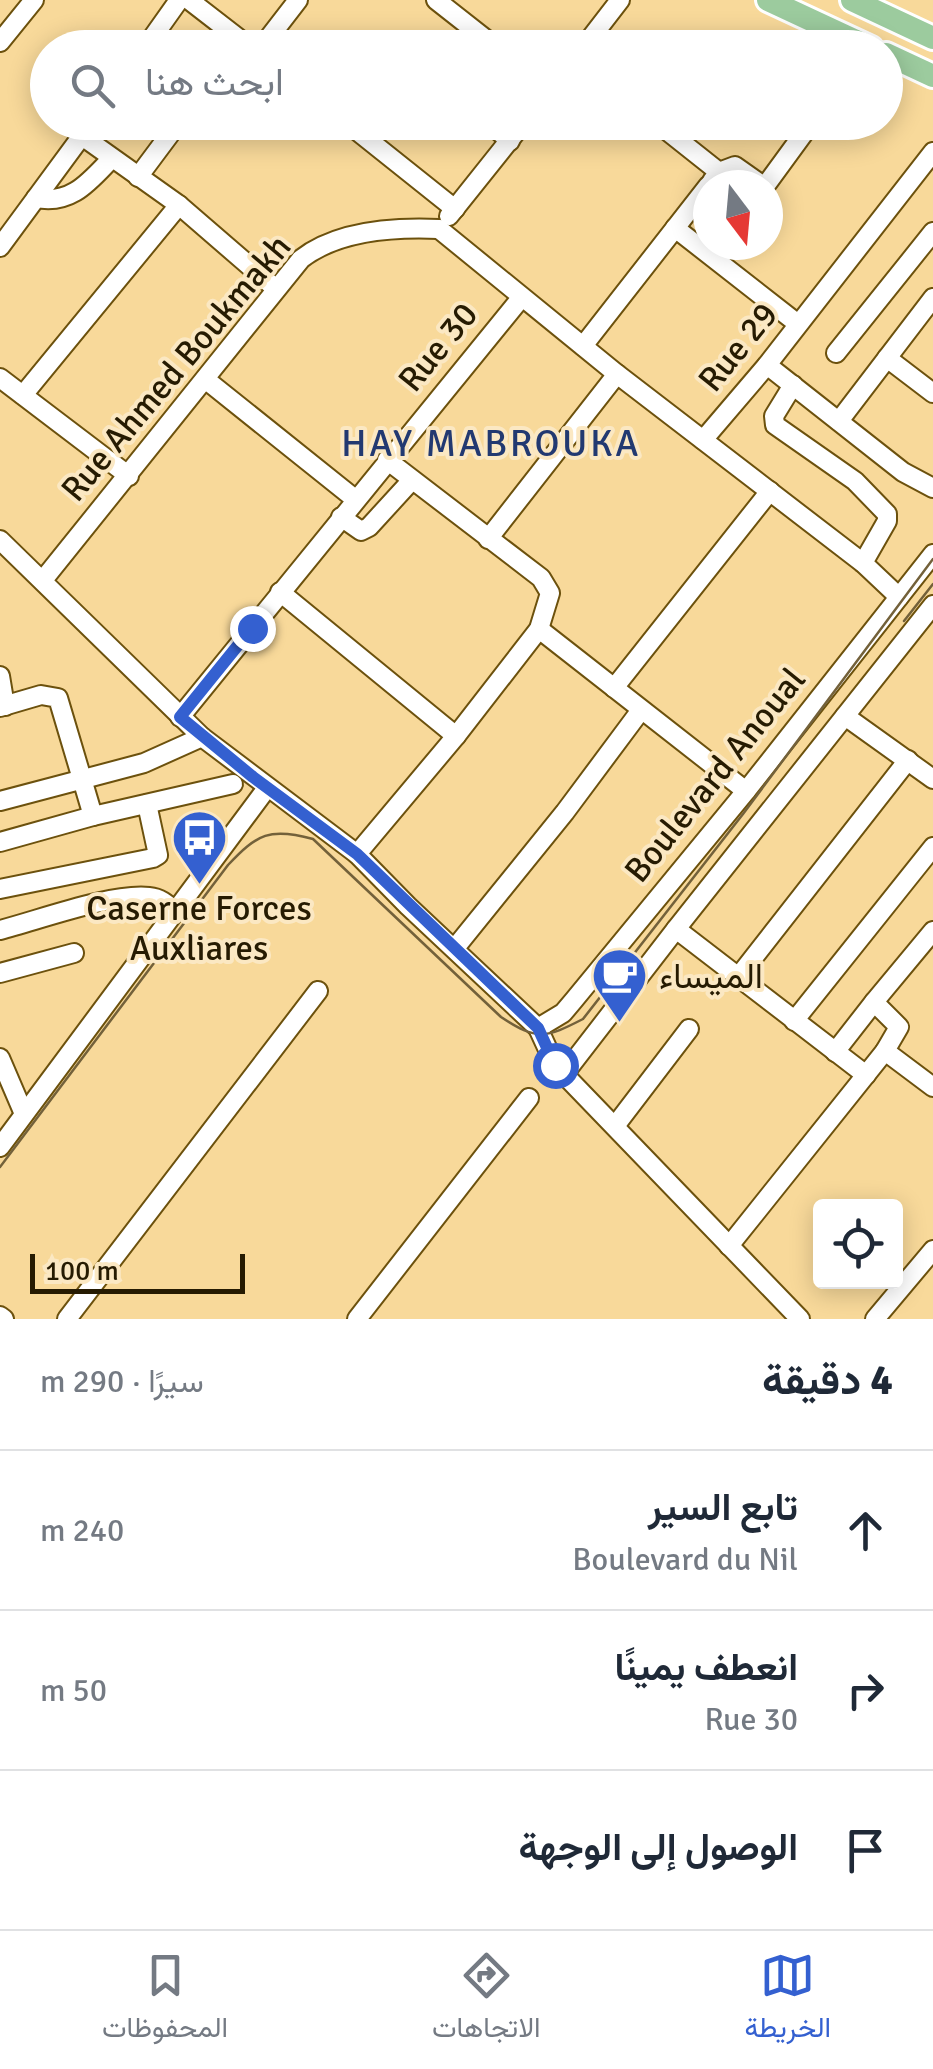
<!DOCTYPE html>
<html lang="ar">
<head>
<meta charset="utf-8">
<style>
  body { margin:0; font-family:Signika,Vazirmatn,sans-serif; background:#f6f6f7; color:#1f2937; direction:rtl }
  .controls { position:absolute; right:30px; bottom:30px; display:grid; overflow:hidden; border-radius:10px; box-shadow:0 5px 25px #0003 }
  .controls button { width:90px; height:90px; display:grid; place-items:center; padding:0; border:0; border-bottom:2px solid #e0e1e3; background:#fff; color:#1f2937; font:50px sans-serif }
  .compass { position:absolute; left:693px; top:170px; width:90px; height:90px; border-radius:50%; background:#fff; box-shadow:0 5px 25px #0003; rotate:164deg }
  .scale { position:absolute; left:30px; bottom:25px; width:215px; box-sizing:border-box; padding-left:10px; border:5px solid #261b02; border-top:0; font-size:28px; line-height:35px; white-space:nowrap; color:#261b02; -webkit-text-stroke:8px #fbe8c3; paint-order:stroke }
  .stop { position:absolute; width:30px; height:30px; margin:-22px; border:8px solid #3460d0; border-radius:50%; background:#fff }
  .stop.end { background:#3460d0; border-color:#fff; box-shadow:0 2px 10px #0008 }
  .list { margin:0; padding:0; list-style:none }
  h2 { display:flex; justify-content:space-between; align-items:center; height:130px; margin:0; padding:0 40px; font-size:42px }
  h2 small { font-size:32px; font-weight:400; color:#747a83 }
  .list li { display:grid; grid-template-columns:65px 1fr auto; gap:30px; align-items:center; box-sizing:border-box; height:160px; padding:0 40px; border-top:2px solid #e0e1e3 }
  .list b { display:block; font-size:38px; white-space:nowrap }
  .list p { margin:0; font-size:32px; white-space:nowrap; color:#747a83 }
  .list em { font-size:32px; font-style:normal; color:#747a83 }
  .icon { flex:none; width:55px; height:55px; fill:none; stroke:currentColor; stroke-width:2; stroke-linecap:round; stroke-linejoin:round }
  .map { position:relative; flex:none; width:933px; height:1319px; overflow:hidden; direction:ltr }
  .search { position:absolute; background:#fff; box-shadow:0 5px 25px #0003; left:30px; right:30px; top:30px; height:110px; display:flex; align-items:center; gap:25px; box-sizing:border-box; padding:0 35px; border-radius:55px; color:#747a83; font-size:38px }
  .sheet { height:610px; background:#fff }
  nav { display:flex; justify-content:space-around; align-items:center; box-sizing:border-box; height:140px; border-top:2px solid #e0e1e3; background:#fff; font-size:28px; color:#747a83 }
  nav a { display:grid; justify-items:center; gap:5px }
  nav .on { color:#3460d0 }
  .map>svg:first-child { display:block }
  .lines { fill:none; stroke-linecap:round; stroke-linejoin:round }
  .minor-casing { stroke:#6c510d; stroke-width:22 }
  .major-casing { stroke:#fff; stroke-width:28 }
  .minor { stroke:#fff; stroke-width:18 }
  .major { stroke:#9ccb9e; stroke-width:22 }
  .tram { stroke:#73613a; stroke-width:2.5 }
  .route { stroke:#3460d0; stroke-width:12 }
  .labels { text-anchor:middle; dominant-baseline:central; stroke-width:8; stroke-linejoin:round; paint-order:stroke }
  .street-label { font-size:35px; fill:#261b02; stroke:#fbe8c3 }
  .poi-label { font-size:35px; fill:#261b02; stroke:#fbe8c3 }
  .neighbourhood-label { font-size:38px; letter-spacing:2.5px; fill:#223971; stroke:#fbe8c3 }
</style>
</head>
<body>
<div class="map">
<svg width="933" height="1319" viewBox="0 0 933 1319">
  <rect width="100%" height="100%" fill="#f8d99a"/>
  <g class="lines">
    <defs>
      <g id="minor">
        <polyline points="189,0 251,48"/>
        <polyline points="436,0 497,48"/>
        <polyline points="0,42 34,0"/>
        <polyline points="145,48 179,0"/>
        <polyline points="261,48 298,0"/>
        <polyline points="583,48 620,0"/>
        <polyline points="346,122 455,209"/>
        <polyline points="488,122 510,141"/>
        <polyline points="656,122 719,172"/>
        <polyline points="82,136 179,205 275,288"/>
        <polyline points="138,177 179,122"/>
        <polyline points="712,181 719,172 735,166 762,185"/>
        <polyline points="766,185 812,122"/>
        <path d="M36 198C71 205 89 182 111 159"/>
        <polyline points="449,216 524,122"/>
        <polyline points="675,228 798,324"/>
        <polyline points="439,229 617,374 863,563 899,597"/>
        <polyline points="0,247 92,122"/>
        <polyline points="583,346 708,186"/>
        <polyline points="836,353 933,232"/>
        <polyline points="887,358 933,393"/>
        <polyline points="767,365 903,472 933,488"/>
        <polyline points="0,378 129,476"/>
        <polyline points="205,379 355,499"/>
        <polyline points="793,385 774,416 775,425 855,481 887,514 887,521 863,563"/>
        <polyline points="23,395 179,205"/>
        <polyline points="839,421 933,298"/>
        <polyline points="703,440 767,365 933,152"/>
        <polyline points="341,517 361,531 369,527 412,480"/>
        <polyline points="488,539 617,374"/>
        <polyline points="0,540 202,737 357,854 408,906 538,1028 555,1065 800,1319"/>
        <path d="M43 580 301 259C337 231 394 227 439 229"/>
        <polyline points="280,592 456,736"/>
        <polyline points="539,629 746,791"/>
        <polyline points="0,676 5,706"/>
        <polyline points="614,688 770,491"/>
        <polyline points="0,707 41,695 58,698 93,816 0,842"/>
        <polyline points="845,716 933,779"/>
        <polyline points="180,717 521,298"/>
        <polyline points="0,801 144,763 202,737"/>
        <polyline points="93,816 233,784"/>
        <polyline points="357,854 456,736 539,629 550,593 541,578 387,460"/>
        <polyline points="0,889 153,858 158,855 147,804"/>
        <polyline points="676,929 866,1075"/>
        <path d="M0 930C39 920 111 893 149 897 161 898 167 904 176 912"/>
        <polyline points="933,931 874,1002 899,1027 885,1051 933,1087"/>
        <polyline points="455,948 565,812 641,710"/>
        <polyline points="0,973 74,953"/>
        <polyline points="739,976 908,760"/>
        <polyline points="794,1021 933,847"/>
        <polyline points="538,1028 563,1013 574,1000 746,791 933,554"/>
        <polyline points="835,1052 874,1002"/>
        <polyline points="0,1058 24,1114"/>
        <polyline points="564,1074 676,929 933,605"/>
        <polyline points="615,1126 689,1029"/>
        <polyline points="0,1147 267,788"/>
        <polyline points="729,1246 885,1051"/>
        <polyline points="0,1316 4,1319"/>
        <polyline points="67,1319 318,991"/>
        <polyline points="357,1319 529,1098"/>
        <polyline points="875,1319 933,1250"/>
      </g>
      <g id="major">
        <polyline points="768,0 871,48"/>
        <polyline points="852,0 933,38"/>
        <polyline points="886,54 933,76"/>
      </g>
    </defs>
    <use href="#minor" class="minor-casing"/>
    <use href="#major" class="major-casing"/>
    <use href="#minor" class="minor"/>
    <use href="#major" class="major"/>
    <g class="tram">
      <polyline points="904,621 933,584"/>
      <path d="M0 1167 228 865C257 834 270 827 313 839L501 1017C537 1041 546 1038 583 1019L743 814 933 559"/>
    </g>
  </g>
  <g class="lines">
    <polyline class="route" points="252,628 180,717 253,777 357,854 538,1028 555,1065"/>
  </g>
  <defs>
    <symbol id="bus-pin" viewBox="-11 -11 22 30"><path d="M0 17L-7.5 6A9.5 9.5 0 1 1 7.5 6Z" fill="#3460d0" stroke="#fbe8c3"/><path d="M-5-6H5V4H4V6H2V4H-2V6H-4V4H-5ZM-3.5-4V0h7V-4ZM-3.5 1.2v1.5H-2V1.2ZM2 1.2v1.5H3.5V1.2Z" fill="#fff"/></symbol>
    <symbol id="cafe-pin" viewBox="-11 -11 22 30"><path d="M0 17L-7.5 6A9.5 9.5 0 1 1 7.5 6Z" fill="#3460d0" stroke="#fbe8c3"/><path d="M-5.5-4.5H6V0H3Q3 3.5 0 3.5H-2.5Q-5.5 3.5-5.5 0ZM3-3.2v2h1.7v-2ZM-6 4.5H4V6H-6Z" fill="#fff"/></symbol>
  </defs>
  <g fill-rule="evenodd">
    <use href="#bus-pin" x="168" y="806" width="63" height="86"/>
    <use href="#cafe-pin" x="588" y="944" width="63" height="86"/>
  </g>
  <g class="labels">
    <g class="street-label">
      <text transform="translate(438 347) rotate(-51)">Rue 30</text>
      <text transform="translate(738 347) rotate(-51)">Rue 29</text>
      <text transform="translate(176 368) rotate(-50)">Rue Ahmed Boukmakh</text>
      <text transform="translate(715 775) rotate(-51)">Boulevard Anoual</text>
    </g>
    <g class="poi-label">
      <text x="199" y="908">Caserne Forces<tspan x="199" dy="40">Auxliares</tspan></text>
      <text x="659" y="976" text-anchor="start">الميساء</text>
    </g>
    <g class="neighbourhood-label">
      <text x="491" y="443">HAY MABROUKA</text>
    </g>
  </g>
</svg>
<div class="controls">
<button><svg class="icon" aria-label="locate" viewBox="0 0 24 24"><circle cx="12" cy="12" r="6"/><path d="M12 2v4M12 18v4M2 12h4M18 12h4"/></svg></button>
</div>
<svg class="compass" viewBox="-18 -18 36 36"><path d="M0-13l5 13h-10z" fill="#e53935"/><path d="M0 13l5-13h-10z" fill="#747a83"/></svg>
<div class="scale">100 m</div>
<div class="stop" style="left:555px;top:1065px"></div>
<div class="stop end" style="left:252px;top:628px"></div>
<div class="search"><svg class="icon" aria-label="search" viewBox="0 0 24 24"><circle cx="10" cy="10" r="6"/><path d="M15 15l6 6"/></svg>ابحث هنا</div>
</div>
<section class="sheet">
<h2>4 دقيقة<small>سيرًا · 290 m</small></h2>
<ul class="list">
<li><svg class="icon" aria-label="ahead" viewBox="0 0 24 24"><path d="M12 20V5M6 11l6-6 6 6"/></svg><div><b>تابع السير</b><p>Boulevard du Nil</p></div><em>240 m</em></li>
<li><svg class="icon" aria-label="right" viewBox="0 0 24 24"><path d="M7 20v-9h11M14 6l5 5-5 5"/></svg><div><b>انعطف يمينًا</b><p>Rue 30</p></div><em>50 m</em></li>
<li><svg class="icon" aria-label="arrive" viewBox="0 0 24 24"><path d="M6 21V4h12l-3 4 3 4H6"/></svg><div><b>الوصول إلى الوجهة</b></div></li>
</ul>
</section>
<nav>
<a class="on"><svg class="icon" aria-label="map" viewBox="0 0 24 24"><path d="M3 6l6-2 6 2 6-2v14l-6 2-6-2-6 2zM9 4v14M15 6v14"/></svg>الخريطة</a>
<a><svg class="icon" aria-label="directions" viewBox="0 0 24 24"><path d="M12 3l9 9-9 9-9-9zM9 14v-3h6M13 9l2 2-2 2"/></svg>الاتجاهات</a>
<a><svg class="icon" aria-label="saved" viewBox="0 0 24 24"><path d="M7 4h10v16l-5-4-5 4z"/></svg>المحفوظات</a>
</nav>
</body>
</html>
